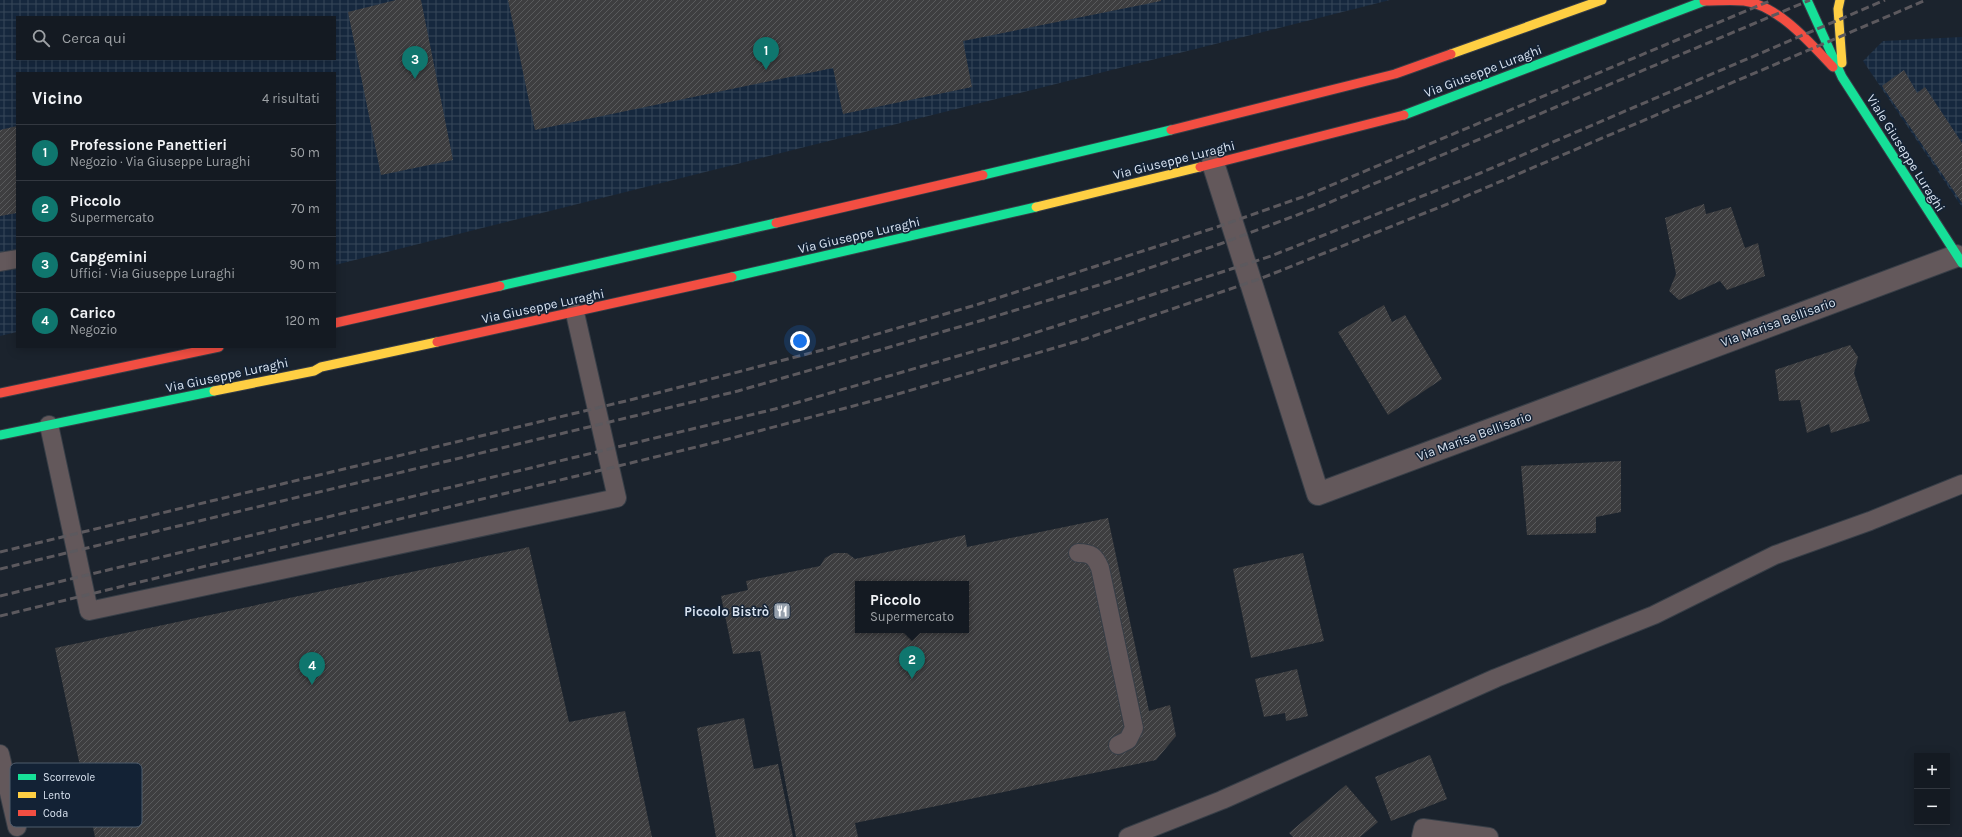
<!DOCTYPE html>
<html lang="it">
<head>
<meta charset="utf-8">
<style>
  body { margin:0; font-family:Karla,sans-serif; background:#21272f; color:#f1f3f6 }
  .controls { position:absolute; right:12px; bottom:12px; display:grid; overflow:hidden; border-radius:0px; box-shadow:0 2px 10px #0003 }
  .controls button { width:36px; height:36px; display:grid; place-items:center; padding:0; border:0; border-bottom:1px solid #333840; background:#141a22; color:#f1f3f6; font:20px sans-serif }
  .you { position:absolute; left:800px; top:341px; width:14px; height:14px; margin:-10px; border:3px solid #fff; border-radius:50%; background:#1a73e8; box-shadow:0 0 0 6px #1a73e833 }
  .badge { display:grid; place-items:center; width:26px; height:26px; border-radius:50%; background:#0f766e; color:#fff; font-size:13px; font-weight:700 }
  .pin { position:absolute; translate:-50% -33px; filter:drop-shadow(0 1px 2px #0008) }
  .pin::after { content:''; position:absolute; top:21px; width:14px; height:12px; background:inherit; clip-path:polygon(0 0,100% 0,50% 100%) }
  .popup { position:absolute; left:855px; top:581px; width:114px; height:52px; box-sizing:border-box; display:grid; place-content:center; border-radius:0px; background:#141a22; filter:drop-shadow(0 1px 3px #0005); font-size:13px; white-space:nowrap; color:#9da1a5 }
  .popup b { font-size:15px; color:#f1f3f6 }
  .popup::after { content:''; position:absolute; left:50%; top:100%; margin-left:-8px; border:8px solid transparent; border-top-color:#141a22 }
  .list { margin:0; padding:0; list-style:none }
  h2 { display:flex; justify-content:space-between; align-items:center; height:52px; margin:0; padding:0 16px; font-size:17px }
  h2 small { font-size:13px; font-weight:400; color:#9da1a5 }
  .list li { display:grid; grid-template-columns:26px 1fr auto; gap:12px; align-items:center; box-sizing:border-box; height:56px; padding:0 16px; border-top:1px solid #333840 }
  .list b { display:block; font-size:15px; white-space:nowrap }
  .list p { margin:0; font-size:13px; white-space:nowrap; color:#9da1a5 }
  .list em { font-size:13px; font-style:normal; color:#9da1a5 }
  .icon { flex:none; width:22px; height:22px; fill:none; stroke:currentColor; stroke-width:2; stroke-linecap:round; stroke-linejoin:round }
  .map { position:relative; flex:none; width:1962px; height:837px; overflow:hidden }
  .search { position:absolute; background:#141a22; box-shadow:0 2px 10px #0003; left:16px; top:16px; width:320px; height:44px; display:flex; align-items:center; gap:10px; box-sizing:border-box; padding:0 14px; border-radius:0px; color:#9da1a5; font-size:15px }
  .panel { position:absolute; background:#141a22; box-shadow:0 2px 10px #0003; left:16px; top:72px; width:320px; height:276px; border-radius:0px }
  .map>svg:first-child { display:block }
  .industrial { fill:url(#industrial-grid); fill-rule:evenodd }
  .building { fill:url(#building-hatch); fill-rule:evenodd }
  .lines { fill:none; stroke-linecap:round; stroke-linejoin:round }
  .lane-casing { stroke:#373e47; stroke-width:20 }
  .street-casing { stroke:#373e47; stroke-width:24 }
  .fast-casing { stroke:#373e47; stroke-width:11 }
  .slow-casing { stroke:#373e47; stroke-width:11 }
  .jam-casing { stroke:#373e47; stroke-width:11 }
  .lane { stroke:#63585b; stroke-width:18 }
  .street { stroke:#63585b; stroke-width:22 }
  .fast { stroke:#16e098; stroke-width:9 }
  .slow { stroke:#ffcf43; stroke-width:9 }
  .jam { stroke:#f24e42; stroke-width:9 }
  .rail { stroke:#5c595e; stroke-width:3; stroke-dasharray:8 4; stroke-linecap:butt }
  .labels { text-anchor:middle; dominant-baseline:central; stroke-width:3; stroke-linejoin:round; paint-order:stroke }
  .street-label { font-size:13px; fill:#d9e3f0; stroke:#132235 }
  .poi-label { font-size:13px; font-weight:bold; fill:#d9e3f0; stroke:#132235; text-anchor:end }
  .key { fill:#132235; stroke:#4e5c6d; stroke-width:1 }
  .key-label { font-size:11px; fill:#d9e3f0 }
</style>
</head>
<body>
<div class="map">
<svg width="1962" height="837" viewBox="0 0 1962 837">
  <defs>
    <pattern id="industrial-grid" width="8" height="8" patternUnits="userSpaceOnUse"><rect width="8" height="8" fill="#16283e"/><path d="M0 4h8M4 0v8" fill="none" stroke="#37475a"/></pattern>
    <pattern id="building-hatch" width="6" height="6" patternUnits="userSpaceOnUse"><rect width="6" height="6" fill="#3e3e40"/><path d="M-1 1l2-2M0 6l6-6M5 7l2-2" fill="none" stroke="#595a5c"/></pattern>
  </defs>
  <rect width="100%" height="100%" fill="#1b232d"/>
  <g class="industrial">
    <path d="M0 0H1390L335 265V73H17V332L0 336ZM17 17H335V59H17Z"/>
    <polygon points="1962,37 1962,207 1863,61 1883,41"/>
  </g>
  <g class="building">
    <polygon points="396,0 421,0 453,160 381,175 348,12"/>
    <polygon points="508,0 1161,0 1161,1 963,41 972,87 843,114 833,68 535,130"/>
    <polygon points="1904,70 1917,93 1925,87 1962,143 1962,203 1882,86"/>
    <polygon points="17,126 17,213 0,216 0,130"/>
    <polygon points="1704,204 1706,214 1731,207 1745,248 1758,243 1765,276 1727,290 1720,281 1679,300 1669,291 1676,274 1665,218"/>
    <polygon points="1384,305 1392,322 1405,315 1442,379 1388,415 1338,332"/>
    <polygon points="1850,345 1858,357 1854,373 1870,421 1831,433 1829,424 1807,433 1800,400 1779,401 1775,370"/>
    <polygon points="1621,461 1621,512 1596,517 1596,533 1527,535 1521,466"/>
    <path d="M1108 518 1149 711 1170 705 1176 736 1156 760 855 823 858 837H796L760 651 733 654 721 596 748 590 746 581 820 566 825 558 834 553H847L855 559 965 535 967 547ZM858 584H966V630H858Z"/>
    <polygon points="529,547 569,722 625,711 652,837 95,837 55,648"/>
    <polygon points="1303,553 1324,641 1251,658 1233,569"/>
    <polygon points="1297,669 1308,716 1286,721 1285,713 1264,717 1255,679"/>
    <polygon points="744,718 754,769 778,764 793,837 716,837 697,728"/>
    <polygon points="1430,755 1447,799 1391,821 1375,777"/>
    <polygon points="1346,785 1378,822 1360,837 1293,837 1289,833"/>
  </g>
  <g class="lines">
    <defs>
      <g id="lane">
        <polyline points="0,262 17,259"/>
        <polyline points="49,425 89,611 617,498 575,313"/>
        <path d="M1078 553C1091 553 1095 556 1100 568L1134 728 1128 740 1118 745"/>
        <polyline points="0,754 17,827"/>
        <polyline points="1128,837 1222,800 1496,678 1654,615 1775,555 1870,521 1962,484"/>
        <polyline points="1421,837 1423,828 1489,837"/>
      </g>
      <polyline id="street" points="1213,163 1318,494 1956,256"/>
      <g id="fast">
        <polyline points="1807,0 1842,77 1962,263"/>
        <polyline points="1404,115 1707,0"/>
        <polyline points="983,175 1171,130"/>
        <polyline points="732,277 1036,207"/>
        <polyline points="500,286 776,223"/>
        <polyline points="0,435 214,391"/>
      </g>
      <g id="slow">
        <polyline points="1840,0 1838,9 1842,63"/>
        <polyline points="1451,54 1602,0"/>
        <polyline points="1036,207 1200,167"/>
        <polyline points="214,391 314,371 321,367 437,342"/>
      </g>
      <g id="jam">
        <path d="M1704 1C1717 1 1731 0 1744 1 1778 5 1811 44 1833 67"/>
        <polyline points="1171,130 1395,74 1451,54"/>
        <polyline points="1200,167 1404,115"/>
        <polyline points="776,223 983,175"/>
        <polyline points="335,323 500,286"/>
        <polyline points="437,342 732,277"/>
        <polyline points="0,393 219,347"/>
      </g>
    </defs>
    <use href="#lane" class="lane-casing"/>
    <use href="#street" class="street-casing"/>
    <use href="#fast" class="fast-casing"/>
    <use href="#slow" class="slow-casing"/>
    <use href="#jam" class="jam-casing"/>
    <use href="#lane" class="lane"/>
    <use href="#street" class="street"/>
    <use href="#fast" class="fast"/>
    <use href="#slow" class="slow"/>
    <use href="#jam" class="jam"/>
    <g class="rail">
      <polyline points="0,552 634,399 830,348 979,304 1217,227 1308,195 1772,0"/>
      <polyline points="0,569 738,391 983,320 1099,285 1220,244 1321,206 1810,0"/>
      <polyline points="0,596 775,409 1013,340 1271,256 1478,174 1885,0"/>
      <polyline points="0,616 717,442 891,396 1085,339 1262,278 1450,203 1926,0"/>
    </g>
  </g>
  <defs>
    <symbol id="restaurant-square" viewBox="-11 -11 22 22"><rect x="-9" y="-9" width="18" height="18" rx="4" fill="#96a0ac" stroke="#132235"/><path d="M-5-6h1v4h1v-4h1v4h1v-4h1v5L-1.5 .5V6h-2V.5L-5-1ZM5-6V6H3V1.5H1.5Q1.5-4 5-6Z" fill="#fff"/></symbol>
  </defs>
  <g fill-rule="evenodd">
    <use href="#restaurant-square" x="772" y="601" width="20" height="20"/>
  </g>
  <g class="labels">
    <g class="street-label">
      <text transform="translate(1483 71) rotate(-21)">Via Giuseppe Luraghi</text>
      <text transform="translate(1906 153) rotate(58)">Viale Giuseppe Luraghi</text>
      <text transform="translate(1174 160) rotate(-14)">Via Giuseppe Luraghi</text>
      <text transform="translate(859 235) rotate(-13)">Via Giuseppe Luraghi</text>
      <text transform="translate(543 306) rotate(-12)">Via Giuseppe Luraghi</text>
      <text transform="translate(1778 322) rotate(-20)">Via Marisa Bellisario</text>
      <text transform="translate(227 375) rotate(-12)">Via Giuseppe Luraghi</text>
      <text transform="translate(1474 436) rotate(-20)">Via Marisa Bellisario</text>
    </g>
    <g class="poi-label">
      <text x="769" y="611">Piccolo Bistrò</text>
    </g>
  </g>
  <rect x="10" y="763" width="132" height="64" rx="6" class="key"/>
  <rect x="18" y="774" width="18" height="6" fill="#16e098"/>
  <rect x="18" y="792" width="18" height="6" fill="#ffcf43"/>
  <rect x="18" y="810" width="18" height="6" fill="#f24e42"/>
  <g class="key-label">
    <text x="43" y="781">Scorrevole</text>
    <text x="43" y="799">Lento</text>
    <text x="43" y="817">Coda</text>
  </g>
</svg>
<div class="controls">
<button>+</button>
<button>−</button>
</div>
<div class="you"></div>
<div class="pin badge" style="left:766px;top:70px">1</div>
<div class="pin badge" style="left:912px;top:679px">2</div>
<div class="popup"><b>Piccolo</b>Supermercato</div>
<div class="pin badge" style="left:415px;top:79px">3</div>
<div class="pin badge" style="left:312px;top:685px">4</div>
<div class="search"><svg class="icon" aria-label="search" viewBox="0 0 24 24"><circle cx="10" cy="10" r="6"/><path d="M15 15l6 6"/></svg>Cerca qui</div>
<section class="panel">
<h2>Vicino<small>4 risultati</small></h2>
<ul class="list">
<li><span class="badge">1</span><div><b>Professione Panettieri</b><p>Negozio · Via Giuseppe Luraghi</p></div><em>50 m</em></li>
<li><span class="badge">2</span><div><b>Piccolo</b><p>Supermercato</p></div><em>70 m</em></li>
<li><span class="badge">3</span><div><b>Capgemini</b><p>Uffici · Via Giuseppe Luraghi</p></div><em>90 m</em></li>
<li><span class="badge">4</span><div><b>Carico</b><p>Negozio</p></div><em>120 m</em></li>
</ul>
</section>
</div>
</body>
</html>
